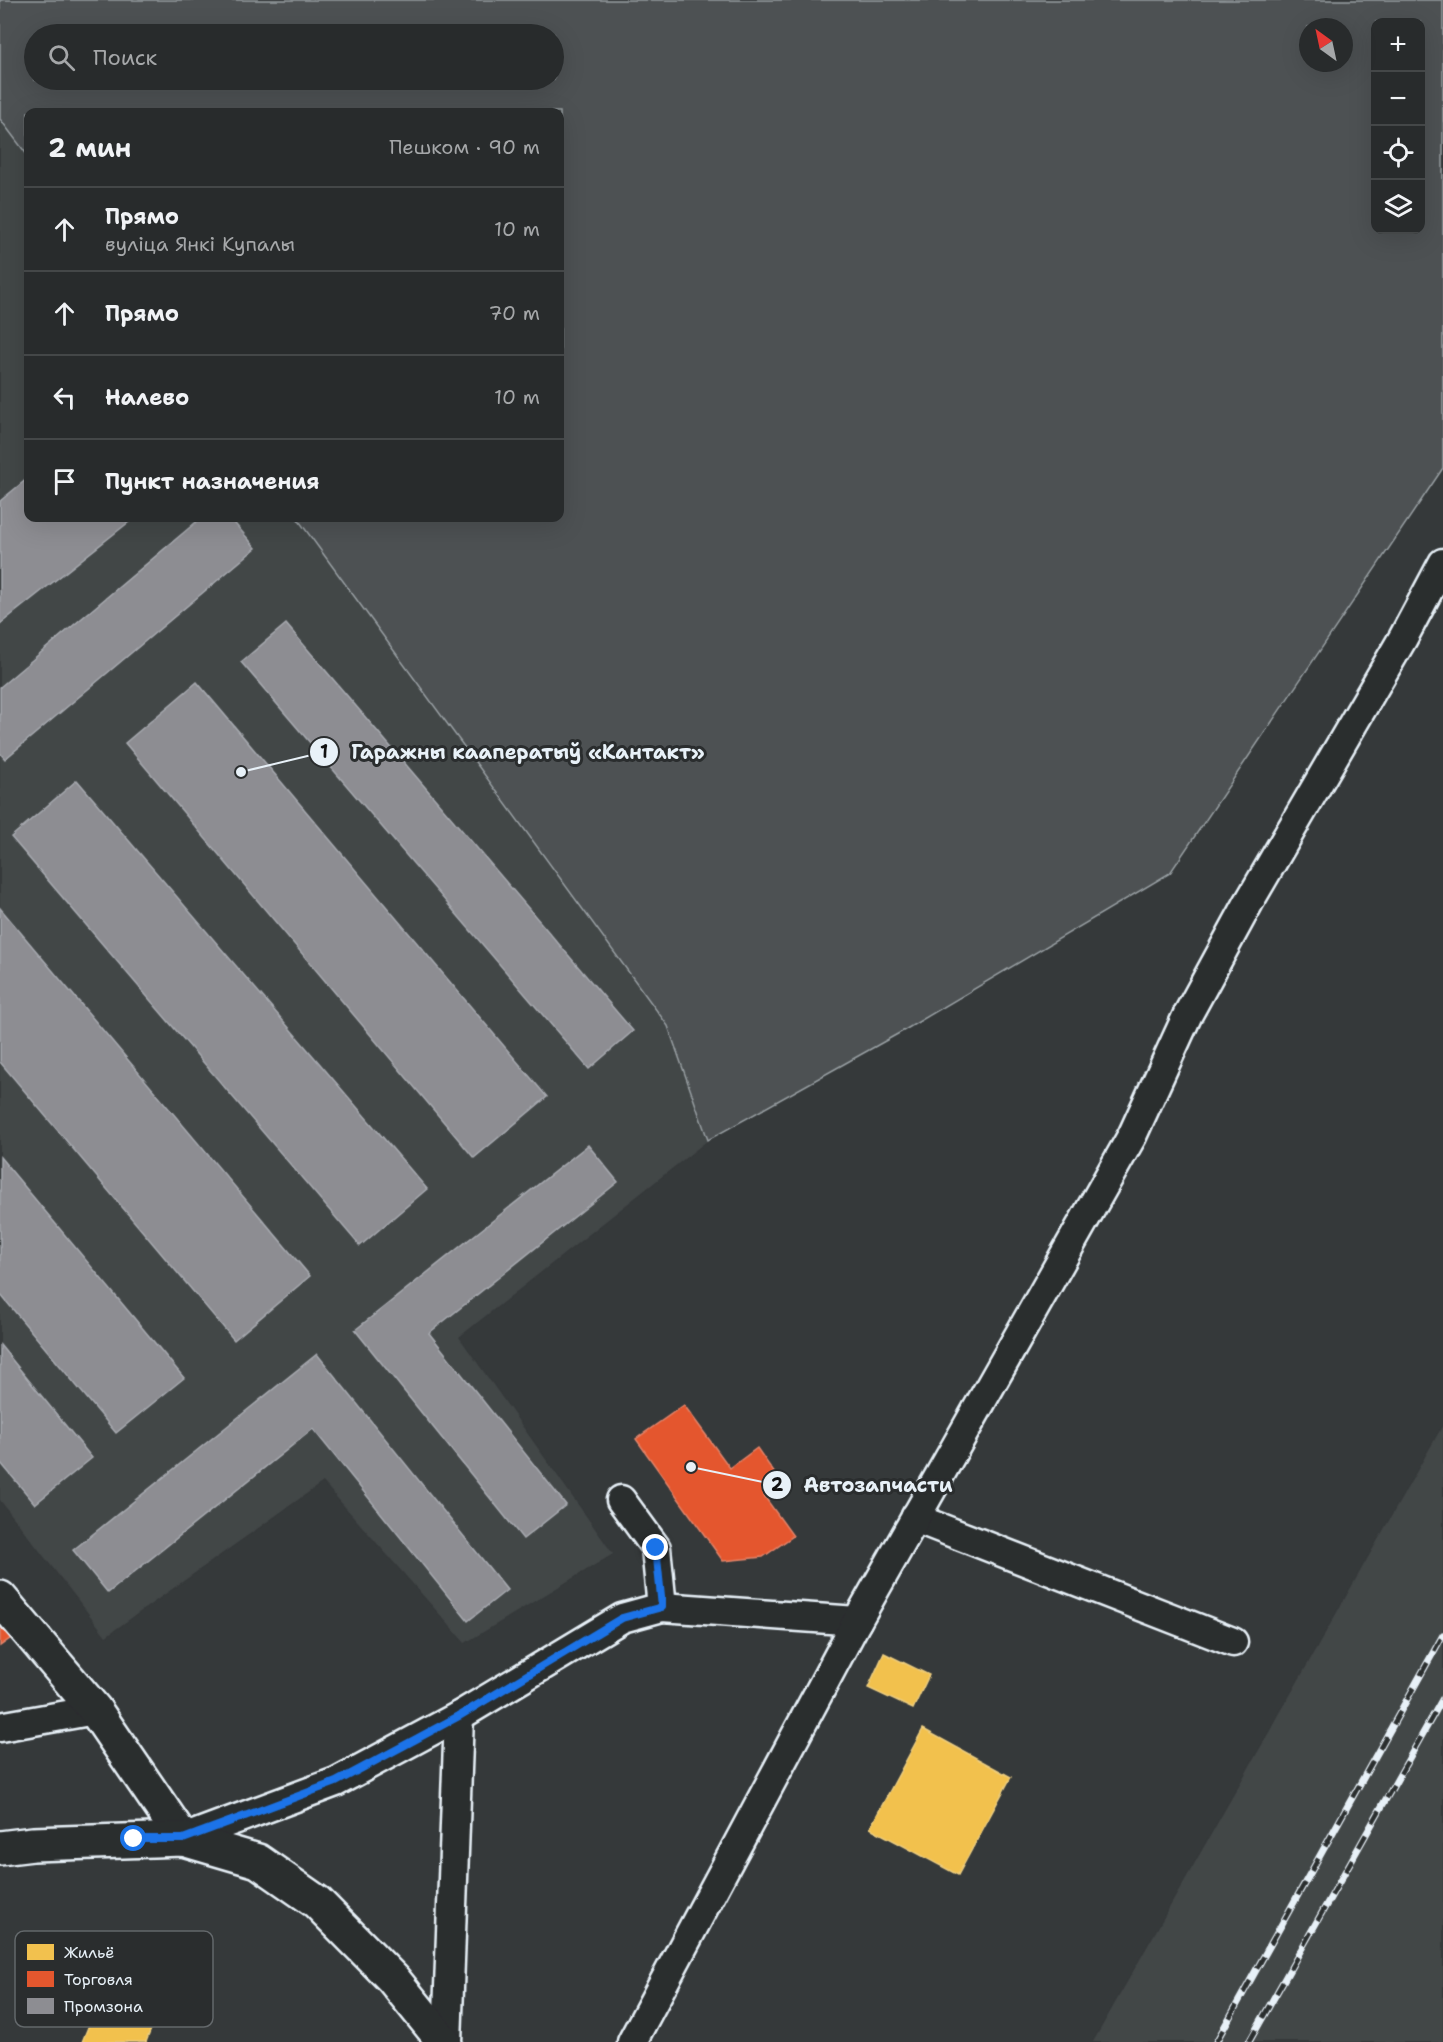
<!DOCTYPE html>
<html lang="ru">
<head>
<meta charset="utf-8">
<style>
  body { margin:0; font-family:"Shantell Sans",sans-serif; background:#343738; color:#f1f3f6 }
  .controls { position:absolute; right:18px; top:18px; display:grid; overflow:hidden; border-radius:12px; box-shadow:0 6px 24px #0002 }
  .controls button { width:54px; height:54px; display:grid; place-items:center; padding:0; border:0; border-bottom:2px solid #444748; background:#282b2c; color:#f1f3f6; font:30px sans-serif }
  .compass { position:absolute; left:1299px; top:18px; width:54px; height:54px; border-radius:50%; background:#282b2c; box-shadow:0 6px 24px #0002; rotate:327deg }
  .stop { position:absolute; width:18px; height:18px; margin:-14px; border:4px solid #1a73e8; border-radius:50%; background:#fff }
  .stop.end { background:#1a73e8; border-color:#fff; box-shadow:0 2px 6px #0008 }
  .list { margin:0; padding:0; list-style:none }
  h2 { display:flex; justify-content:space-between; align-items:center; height:78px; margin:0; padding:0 24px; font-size:26px }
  h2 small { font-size:20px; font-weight:400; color:#a5a7a9 }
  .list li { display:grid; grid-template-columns:39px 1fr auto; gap:18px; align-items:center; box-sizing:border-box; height:84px; padding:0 24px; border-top:2px solid #444748 }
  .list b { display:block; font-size:22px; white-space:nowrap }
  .list p { margin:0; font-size:20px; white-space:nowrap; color:#a5a7a9 }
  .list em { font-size:20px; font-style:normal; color:#a5a7a9 }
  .icon { flex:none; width:33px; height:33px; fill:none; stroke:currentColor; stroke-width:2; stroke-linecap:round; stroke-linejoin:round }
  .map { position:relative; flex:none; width:1443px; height:2042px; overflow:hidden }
  .search { position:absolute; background:#282b2c; box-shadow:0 6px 24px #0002; left:24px; top:24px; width:540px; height:66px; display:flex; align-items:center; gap:15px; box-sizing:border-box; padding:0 21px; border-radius:33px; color:#a5a7a9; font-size:22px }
  .panel { position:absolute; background:#282b2c; box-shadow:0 6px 24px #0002; left:24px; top:108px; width:540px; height:414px; border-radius:12px }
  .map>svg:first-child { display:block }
  .built { fill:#424647 }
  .green { fill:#4d5152; stroke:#9aa1a5; stroke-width:1.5; fill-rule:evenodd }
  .homes { fill:#f2c14e; stroke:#efcf81; stroke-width:1.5 }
  .shops { fill:#e4572e; stroke:#e5856b; stroke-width:1.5 }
  .industry { fill:#8d8d92; stroke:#a8abb1; stroke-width:1.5 }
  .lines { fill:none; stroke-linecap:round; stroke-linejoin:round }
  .lane-casing { stroke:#e8f1f8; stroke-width:33 }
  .street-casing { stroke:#e8f1f8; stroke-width:38 }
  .secondary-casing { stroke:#e8f1f8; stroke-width:38 }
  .lane { stroke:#2a2d2e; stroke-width:28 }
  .street { stroke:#2a2d2e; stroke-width:33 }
  .secondary { stroke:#2a2d2e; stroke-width:33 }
  .rail-casing { stroke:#e8f1f8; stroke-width:7 }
  .rail { stroke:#2a2d2e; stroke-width:4.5; stroke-dasharray:14; stroke-linecap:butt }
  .route { stroke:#1a73e8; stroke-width:8 }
  .key { fill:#2a2d2e; stroke:#63686b; stroke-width:1.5 }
  .key-label { font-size:16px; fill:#e8f1f8 }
  .leader { fill:none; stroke:#e8f1f8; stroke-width:2 }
  .callout-dot { fill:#e8f1f8; stroke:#2a2d2e; stroke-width:2 }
  .mark-label { font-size:18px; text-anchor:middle; font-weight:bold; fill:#111 }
  .callout-label { font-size:20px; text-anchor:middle; font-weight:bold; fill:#e8f1f8; stroke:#2a2d2e; stroke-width:6; stroke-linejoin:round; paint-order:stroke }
</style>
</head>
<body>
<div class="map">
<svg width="1443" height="2042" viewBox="0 0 1443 2042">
  <rect width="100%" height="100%" fill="#35393a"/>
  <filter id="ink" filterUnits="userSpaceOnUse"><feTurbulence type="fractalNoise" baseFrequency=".0167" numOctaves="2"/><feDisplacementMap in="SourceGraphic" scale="12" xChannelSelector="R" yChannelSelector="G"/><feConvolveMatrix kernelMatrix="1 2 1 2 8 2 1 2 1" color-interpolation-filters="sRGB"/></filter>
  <g filter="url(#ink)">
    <g class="built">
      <polygon points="0,119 28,156 28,518 297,518 668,1026 708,1140 459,1337 613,1554 465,1643 323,1482 106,1636 0,1500"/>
      <polygon points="1443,1425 1443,2042 1093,2042 1284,1706"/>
    </g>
    <path class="green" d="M0 0H1443V468L1170 873 903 1031 708 1140 668 1026 297 518H560V112H28V156L0 119ZM1376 22H1420V230H1376ZM1308 27H1344V63H1308ZM34 34H554V80H34Z"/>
    <g class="homes">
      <polygon points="884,1653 929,1675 913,1709 868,1688"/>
      <polygon points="923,1729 1011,1777 958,1875 870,1828"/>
      <polygon points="111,1971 165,1993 146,2042 82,2042"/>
    </g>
    <g class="shops">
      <polygon points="684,1405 730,1468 757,1448 782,1484 764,1496 793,1536 763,1557 723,1561 636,1439"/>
      <polygon points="0,1623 11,1638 0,1646"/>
    </g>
    <g class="industry">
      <polygon points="28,478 28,518 134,518 0,624 0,501"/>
      <polygon points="201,518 230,518 256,548 5,759 0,753 0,687"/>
      <polygon points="286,624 633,1031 589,1069 241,662"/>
      <polygon points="197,682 547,1097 474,1158 125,743"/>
      <polygon points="77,780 427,1189 360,1246 11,837"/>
      <polygon points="0,908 310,1276 234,1340 0,1062"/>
      <polygon points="588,1145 618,1182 429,1333 566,1505 523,1539 355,1330"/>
      <polygon points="0,1157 184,1378 116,1433 0,1294"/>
      <polygon points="0,1345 92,1458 35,1504 0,1462"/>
      <polygon points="317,1354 507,1590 468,1621 313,1429 108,1593 73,1550"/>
    </g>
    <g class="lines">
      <defs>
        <g id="lane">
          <polyline points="621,1500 656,1548 662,1607"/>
          <polyline points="916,1516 925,1522 1233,1642"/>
          <polyline points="0,1727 95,1710"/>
          <polyline points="183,1839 336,1782 459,1716 622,1618 662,1607 857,1621"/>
          <polyline points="447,2042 459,1716"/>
          <polyline points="632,2042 857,1621 1132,1136 1188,1014 1249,902 1403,638 1443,563"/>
        </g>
        <polyline id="street" points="0,1598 95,1710 183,1839"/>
        <polyline id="secondary" points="0,1848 33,1844 183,1839 258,1861 317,1902 393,1979 444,2042"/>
      </defs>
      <use href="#lane" class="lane-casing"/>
      <use href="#street" class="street-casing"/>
      <use href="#secondary" class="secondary-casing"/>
      <use href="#lane" class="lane"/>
      <use href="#street" class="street"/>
      <use href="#secondary" class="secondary"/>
      <defs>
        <g id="rail">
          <polyline points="1216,2042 1443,1635"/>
          <polyline points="1249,2042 1443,1698"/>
        </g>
      </defs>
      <use href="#rail" class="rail-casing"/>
      <use href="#rail" class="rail"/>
    </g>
  </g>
  <g class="lines" filter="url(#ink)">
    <polyline class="route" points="134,1839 183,1839 336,1782 459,1716 622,1618 662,1607 656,1548"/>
  </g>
  <rect x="15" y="1931" width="198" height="96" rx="9" class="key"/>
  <rect x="27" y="1944" width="27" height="16" fill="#f2c14e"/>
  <rect x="27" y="1971" width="27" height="16" fill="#e4572e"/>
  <rect x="27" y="1998" width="27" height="16" fill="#8d8d92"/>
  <g class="key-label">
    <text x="64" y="1958">Жильё</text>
    <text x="64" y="1985">Торговля</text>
    <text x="64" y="2012">Промзона</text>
  </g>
  <path class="leader" d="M241 772L324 752M691 1467L777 1485"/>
  <g class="callout-dot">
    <circle cx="241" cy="772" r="6"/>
    <circle cx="691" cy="1467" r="6"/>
    <circle cx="324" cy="752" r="15"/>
    <circle cx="777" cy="1485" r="15"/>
  </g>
  <g class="mark-label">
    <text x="324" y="758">1</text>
    <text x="777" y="1491">2</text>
  </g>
  <g class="callout-label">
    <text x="528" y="759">Гаражны кааператыў «Кантакт»</text>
    <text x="878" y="1492">Автозапчасти</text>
  </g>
</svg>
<div class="controls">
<button>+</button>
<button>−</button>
<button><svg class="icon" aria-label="locate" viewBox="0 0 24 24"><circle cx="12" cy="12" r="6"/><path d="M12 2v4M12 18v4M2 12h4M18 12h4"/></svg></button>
<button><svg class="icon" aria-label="layers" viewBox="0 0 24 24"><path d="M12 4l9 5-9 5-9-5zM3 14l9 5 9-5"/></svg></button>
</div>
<svg class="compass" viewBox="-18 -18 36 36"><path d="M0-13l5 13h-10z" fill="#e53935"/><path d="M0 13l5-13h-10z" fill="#a5a7a9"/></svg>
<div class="stop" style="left:134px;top:1839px"></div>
<div class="stop end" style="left:656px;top:1548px"></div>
<div class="search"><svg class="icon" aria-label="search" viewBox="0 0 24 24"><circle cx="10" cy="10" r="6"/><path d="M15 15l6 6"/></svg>Поиск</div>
<section class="panel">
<h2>2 мин<small>Пешком · 90 m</small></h2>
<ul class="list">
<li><svg class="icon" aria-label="ahead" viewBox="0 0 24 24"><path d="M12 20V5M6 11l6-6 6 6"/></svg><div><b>Прямо</b><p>вуліца Янкі Купалы</p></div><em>10 m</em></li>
<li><svg class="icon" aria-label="ahead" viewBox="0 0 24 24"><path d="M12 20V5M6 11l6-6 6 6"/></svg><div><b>Прямо</b></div><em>70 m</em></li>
<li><svg class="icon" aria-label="left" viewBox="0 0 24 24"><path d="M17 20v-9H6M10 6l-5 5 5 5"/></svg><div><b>Налево</b></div><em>10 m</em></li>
<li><svg class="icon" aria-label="arrive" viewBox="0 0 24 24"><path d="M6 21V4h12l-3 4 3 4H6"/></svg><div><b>Пункт назначения</b></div></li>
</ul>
</section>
</div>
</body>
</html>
